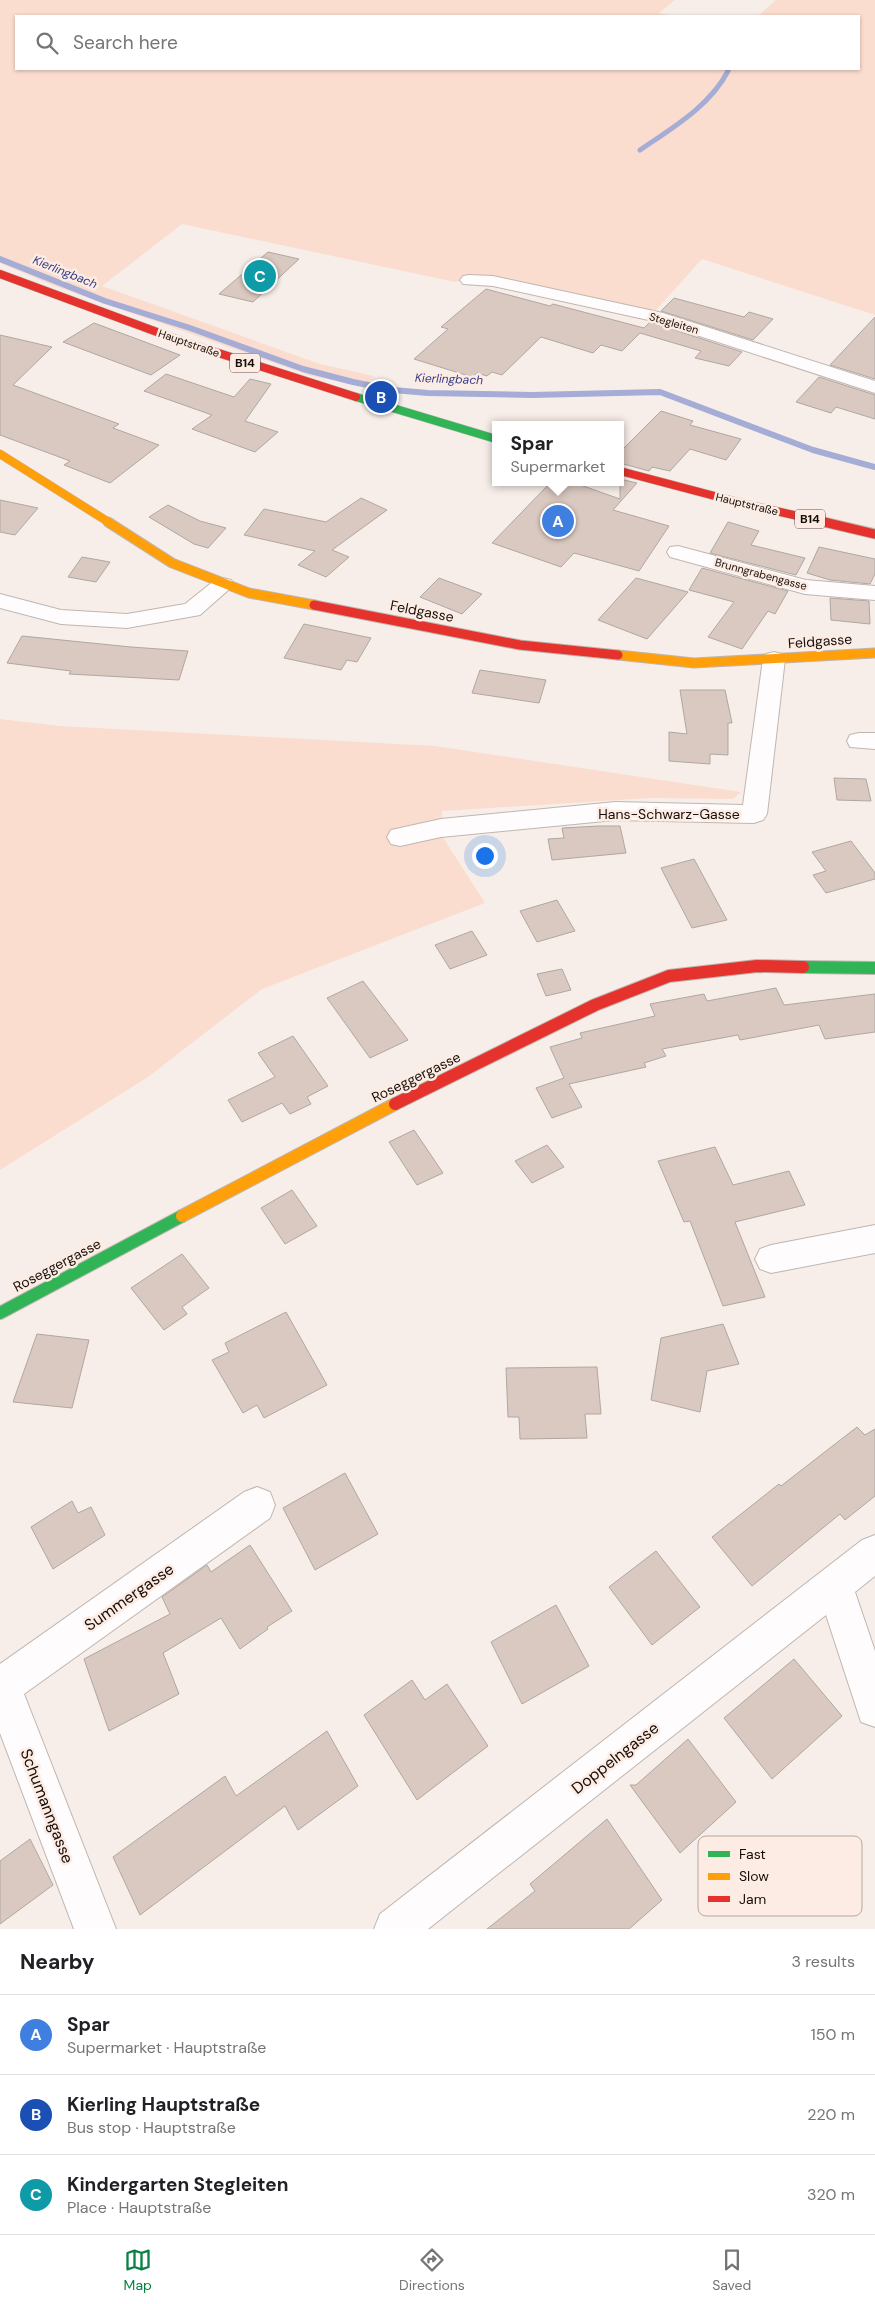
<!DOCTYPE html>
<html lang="en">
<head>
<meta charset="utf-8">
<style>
  body { margin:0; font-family:"DM Sans",sans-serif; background:#f6f6f6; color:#202124 }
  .you { position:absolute; left:484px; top:855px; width:18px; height:18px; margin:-12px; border:4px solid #fff; border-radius:50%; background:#1a73e8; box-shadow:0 0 0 8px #1a73e833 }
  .badge { display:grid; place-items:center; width:32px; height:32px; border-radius:50%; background:#0b8043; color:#fff; font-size:16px; font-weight:700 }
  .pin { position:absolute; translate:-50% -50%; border:2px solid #fff; box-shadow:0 1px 5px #0006 }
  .popup { position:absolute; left:492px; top:421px; width:132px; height:65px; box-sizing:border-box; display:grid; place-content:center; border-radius:0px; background:#fff; filter:drop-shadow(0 1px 4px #0005); font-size:16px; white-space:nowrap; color:#757577 }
  .popup b { font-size:19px; color:#202124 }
  .popup::after { content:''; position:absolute; left:50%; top:100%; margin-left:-10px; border:10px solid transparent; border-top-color:#fff }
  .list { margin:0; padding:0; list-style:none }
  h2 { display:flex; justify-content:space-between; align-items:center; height:65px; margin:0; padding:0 20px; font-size:21px }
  h2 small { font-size:16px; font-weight:400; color:#757577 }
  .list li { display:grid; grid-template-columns:32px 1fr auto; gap:15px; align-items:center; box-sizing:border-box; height:80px; padding:0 20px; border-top:1px solid #e0e0e0 }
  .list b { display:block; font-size:19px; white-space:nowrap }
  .list p { margin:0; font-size:16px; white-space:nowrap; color:#757577 }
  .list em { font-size:16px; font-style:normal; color:#757577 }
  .icon { flex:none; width:28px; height:28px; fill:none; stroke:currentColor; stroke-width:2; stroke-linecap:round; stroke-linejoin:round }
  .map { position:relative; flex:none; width:875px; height:1929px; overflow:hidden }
  .search { position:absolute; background:#fff; box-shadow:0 1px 4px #0004; left:15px; right:15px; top:15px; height:55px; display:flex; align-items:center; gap:12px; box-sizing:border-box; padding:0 18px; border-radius:0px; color:#757577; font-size:19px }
  .sheet { height:305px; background:#fff }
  nav { display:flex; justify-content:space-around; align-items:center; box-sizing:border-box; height:70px; border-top:1px solid #e0e0e0; background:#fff; font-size:14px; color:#757577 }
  nav a { display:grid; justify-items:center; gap:2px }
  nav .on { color:#0b8043 }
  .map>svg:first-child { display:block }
  .green { fill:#faddce }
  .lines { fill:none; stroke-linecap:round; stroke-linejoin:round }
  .stream-far1 { stroke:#a5acd5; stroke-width:5 }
  .stream { stroke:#a5acd5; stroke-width:6 }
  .building { fill:#dac9c1; stroke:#b0a7a2 }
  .street-casing { stroke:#bfb6b1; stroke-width:2 }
  .fast-far1-casing { stroke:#bfb6b1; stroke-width:9 }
  .fast-casing { stroke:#bfb6b1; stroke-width:14 }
  .slow-far2-casing { stroke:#bfb6b1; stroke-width:9 }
  .slow-far1-casing { stroke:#bfb6b1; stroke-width:11 }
  .slow-casing { stroke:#bfb6b1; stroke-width:14 }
  .jam-far2-casing { stroke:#bfb6b1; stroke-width:9 }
  .jam-far1-casing { stroke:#bfb6b1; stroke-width:11 }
  .jam-casing { stroke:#bfb6b1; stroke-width:14 }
  .street { fill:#fefcfc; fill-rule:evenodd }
  .fast-far1 { stroke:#30b455; stroke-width:8 }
  .fast { stroke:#30b455; stroke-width:12 }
  .slow-far2 { stroke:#ff9f0a; stroke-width:8 }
  .slow-far1 { stroke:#ff9f0a; stroke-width:9 }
  .slow { stroke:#ff9f0a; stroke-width:12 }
  .jam-far2 { stroke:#e5322d; stroke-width:8 }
  .jam-far1 { stroke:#e5322d; stroke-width:9 }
  .jam { stroke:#e5322d; stroke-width:12 }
  .labels { text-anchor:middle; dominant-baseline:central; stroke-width:5; stroke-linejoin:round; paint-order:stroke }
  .far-street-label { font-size:11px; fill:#170e09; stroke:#fdece3 }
  .far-water-label { font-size:12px; font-style:italic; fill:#343d86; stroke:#fdece3 }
  .shield { fill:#fdece3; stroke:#5c514a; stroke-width:1 }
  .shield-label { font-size:12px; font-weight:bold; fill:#170e09 }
  .street-label { font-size:14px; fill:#170e09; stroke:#fdece3 }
  .near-street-label { font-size:16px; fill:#170e09; stroke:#fdece3 }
  .key { fill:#fdece3; stroke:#b8a9a2; stroke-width:1 }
  .key-label { font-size:14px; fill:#170e09 }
</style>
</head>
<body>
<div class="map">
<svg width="875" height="1929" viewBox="0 0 875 1929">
  <rect width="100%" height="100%" fill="#f7eee9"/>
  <g class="green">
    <polygon points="0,0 675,0 659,13 674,16 16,16 16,69 859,69 859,16 758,16 776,0 875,0 875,315 702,259 655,311 490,277 455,282 182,224 102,286 320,364 374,376 363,386 311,376 52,285 0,263"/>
    <polygon points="0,719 60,726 435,746 741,792 733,799 650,798 442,811 444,839 485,903 262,989 148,1077 0,1170"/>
  </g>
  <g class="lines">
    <path class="stream-far1" d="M640 150C672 128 710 106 728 71"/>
    <polyline class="stream" points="0,259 105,301 190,328 303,369 353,382 393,390 428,393 532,395 660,392 813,450 875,467"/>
  </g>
  <g class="building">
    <polygon points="268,252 299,259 253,302 219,294"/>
    <polygon points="486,289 550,306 553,304 644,328 650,322 653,323 742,352 729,366 695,358 701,351 640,333 622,351 601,345 593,353 541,337 502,375 492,372 487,376 477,373 472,377 414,359 448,329 441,327"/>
    <polygon points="674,298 744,317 749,312 773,319 753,340 661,311"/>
    <polygon points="875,317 875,379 830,365"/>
    <polygon points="94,323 180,355 151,375 63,342"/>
    <polygon points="0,335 52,347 13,385 119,424 113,428 159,445 110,483 64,465 70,461 0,435"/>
    <polygon points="166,374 234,397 250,379 271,384 245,421 278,432 255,452 192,429 212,415 144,391"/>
    <polygon points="819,377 875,395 875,419 836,407 831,413 796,402"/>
    <polygon points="661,411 693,421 690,425 741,439 726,460 690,449 670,471 652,467 649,471 620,463 620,452"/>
    <polygon points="620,479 637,483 613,510 669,526 639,571 574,553 561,567 492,543 551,482 572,482 620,499"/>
    <polygon points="361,498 387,510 332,550 349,557 326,577 298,565 315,551 244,535 264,509 326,522"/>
    <polygon points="0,500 38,508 15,535 0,532"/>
    <polygon points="168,505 200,521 226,528 208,548 194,544 149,517"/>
    <polygon points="728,522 759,531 751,545 805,558 796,575 710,553"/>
    <polygon points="819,547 875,559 875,574 870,584 830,580 807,573"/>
    <polygon points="82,557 110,562 96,582 68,577"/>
    <polygon points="702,568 788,591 775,614 768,611 742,649 708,637 734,602 689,590"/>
    <polygon points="439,578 482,594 462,614 420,597"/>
    <polygon points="636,578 688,592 647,639 598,620"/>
    <polygon points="830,598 869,601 870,624 831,620"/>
    <polygon points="304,624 371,638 357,662 347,660 341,670 284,658"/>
    <polygon points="22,636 131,647 188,651 179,680 69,674 71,671 7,663"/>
    <polygon points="480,670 546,680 539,703 472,693"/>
    <polygon points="680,690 725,690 732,723 728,723 728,755 710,754 710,764 669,761 669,732 687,734"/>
    <polygon points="834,778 866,779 871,801 837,800"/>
    <polygon points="599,826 620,826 626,853 552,860 548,839 564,838 562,828"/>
    <polygon points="851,841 875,873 875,879 826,893 813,875 826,871 812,852"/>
    <polygon points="694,859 727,920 692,928 661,868"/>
    <polygon points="557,900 575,931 537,942 520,911"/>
    <polygon points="472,931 487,955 450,969 435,945"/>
    <polygon points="562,969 571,990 546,996 537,974"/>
    <polygon points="363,981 408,1040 370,1058 327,998"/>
    <polygon points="776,988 784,1005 875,994 875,1032 825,1039 819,1025 740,1040 738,1035 662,1049 666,1056 644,1063 646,1067 569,1084 582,1107 552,1118 536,1088 564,1078 550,1047 582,1038 580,1033 655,1016 650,1004 704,994 707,1001"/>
    <polygon points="293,1036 328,1086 307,1097 311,1104 290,1114 282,1103 242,1122 228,1100 275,1077 258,1053"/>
    <polygon points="414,1130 443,1173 417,1185 389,1142"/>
    <polygon points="547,1145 564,1167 532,1183 515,1161"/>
    <polygon points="715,1147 733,1185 789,1171 805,1205 735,1222 765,1297 723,1306 690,1221 684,1222 658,1161"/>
    <polygon points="292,1190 317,1226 285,1244 261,1208"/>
    <polygon points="182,1254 209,1288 182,1307 187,1314 164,1330 131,1288"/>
    <polygon points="286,1312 327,1385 264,1418 257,1405 243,1413 212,1360 229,1352 225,1343"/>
    <polygon points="723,1324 739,1364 707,1371 700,1412 651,1400 661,1338"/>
    <polygon points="37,1334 89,1340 72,1408 13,1402"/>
    <polygon points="597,1367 601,1414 585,1414 587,1438 520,1439 519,1417 508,1417 506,1368"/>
    <polygon points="857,1427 865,1435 875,1429 875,1496 845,1520 840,1514 752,1586 712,1537 779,1484 781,1486"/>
    <polygon points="345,1473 378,1534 315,1570 283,1508"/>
    <polygon points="72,1501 78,1513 91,1507 105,1535 53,1569 31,1527"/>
    <polygon points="250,1545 292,1611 267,1627 268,1629 240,1649 221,1618 163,1653 179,1694 109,1731 84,1659 170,1614 162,1597 207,1565 211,1572"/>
    <polygon points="656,1551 700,1607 652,1645 609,1587"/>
    <polygon points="556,1605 589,1666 522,1704 491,1642"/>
    <polygon points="794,1659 842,1716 772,1779 724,1718"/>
    <polygon points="412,1680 425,1700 447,1684 488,1746 417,1800 364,1715"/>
    <polygon points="327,1731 358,1786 298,1830 285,1806 140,1915 113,1857 225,1776 236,1796"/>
    <polygon points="688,1739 736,1802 680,1853 630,1785 636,1785"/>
    <polygon points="607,1819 662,1900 629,1929 487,1929 535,1891 530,1884"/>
    <polygon points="30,1839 53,1885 0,1924 0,1861"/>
  </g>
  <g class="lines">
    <defs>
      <g id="street">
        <polygon points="469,275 493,276 663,313 875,381 875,393 653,321 493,286 463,284 460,280 463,276"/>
        <polygon points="678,546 806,580 875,586 875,600 805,594 670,557 667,552 670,547"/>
        <polygon points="223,578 231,580 234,585 200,615 127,628 61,624 0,608 0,594 61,610 127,614 185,604 215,580"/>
        <polygon points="774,652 782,654 785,659 767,814 763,820 754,823 615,820 441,837 400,846 391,844 387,837 391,830 441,819 615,802 743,805 763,659 766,654"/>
        <polygon points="859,733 875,733 875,749 850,747 847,741 850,735"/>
        <polygon points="875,1225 875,1253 771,1273 760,1269 755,1259 760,1249 771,1245"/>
        <polygon points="257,1487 270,1492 275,1505 270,1518 24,1694 116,1929 74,1929 0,1733 0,1664 244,1492"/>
        <polygon points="875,1535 875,1576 855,1592 875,1651 875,1727 861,1722 826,1615 428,1929 374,1929 380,1914 862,1540"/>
      </g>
      <polyline id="fast-far1" points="356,397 496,439"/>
      <g id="fast">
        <polyline points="803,967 875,968"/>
        <polyline points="0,1313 182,1216"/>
      </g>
      <polyline id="slow-far2" points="0,454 110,523"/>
      <g id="slow-far1">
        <polyline points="108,522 172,563 249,593 314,605"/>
        <polyline points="618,655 694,663 875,653"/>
      </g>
      <polyline id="slow" points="182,1216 395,1104"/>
      <g id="jam-far2">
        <polyline points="0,274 184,342 356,397"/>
        <polyline points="620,471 745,504 829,523"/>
      </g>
      <g id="jam-far1">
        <polyline points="824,522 875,534"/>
        <polyline points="314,605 520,645 618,655"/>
      </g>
      <polyline id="jam" points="395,1104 595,1005 669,976 757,966 803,967"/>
    </defs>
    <use href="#street" class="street-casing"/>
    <use href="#fast-far1" class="fast-far1-casing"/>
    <use href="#fast" class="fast-casing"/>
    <use href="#slow-far2" class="slow-far2-casing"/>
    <use href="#slow-far1" class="slow-far1-casing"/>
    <use href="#slow" class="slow-casing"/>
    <use href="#jam-far2" class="jam-far2-casing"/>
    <use href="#jam-far1" class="jam-far1-casing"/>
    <use href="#jam" class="jam-casing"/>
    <use href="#street" class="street"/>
    <use href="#fast-far1" class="fast-far1"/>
    <use href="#fast" class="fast"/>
    <use href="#slow-far2" class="slow-far2"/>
    <use href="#slow-far1" class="slow-far1"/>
    <use href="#slow" class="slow"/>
    <use href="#jam-far2" class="jam-far2"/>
    <use href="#jam-far1" class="jam-far1"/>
    <use href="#jam" class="jam"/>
  </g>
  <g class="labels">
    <g class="far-street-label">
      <text transform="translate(674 323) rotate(16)">Stegleiten</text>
      <text transform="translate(189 343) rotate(19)">Hauptstraße</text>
      <text transform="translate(747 504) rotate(14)">Hauptstraße</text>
      <text transform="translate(761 574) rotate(15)">Brunngrabengasse</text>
    </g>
    <g class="far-water-label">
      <text transform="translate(65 272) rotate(22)">Kierlingbach</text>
      <text transform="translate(449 379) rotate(2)">Kierlingbach</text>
    </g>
    <g class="shield">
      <rect x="230" y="353.5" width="30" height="19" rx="4"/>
      <rect x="795" y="509.5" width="30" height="19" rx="4"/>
    </g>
    <g class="shield-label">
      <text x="245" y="363">B14</text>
      <text x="810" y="519">B14</text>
    </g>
    <g class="street-label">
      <text transform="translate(422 611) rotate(11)">Feldgasse</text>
      <text transform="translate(820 641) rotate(-4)">Feldgasse</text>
      <text x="669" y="814">Hans-Schwarz-Gasse</text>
      <text transform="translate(416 1077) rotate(-26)">Roseggergasse</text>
      <text transform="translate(57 1265) rotate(-28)">Roseggergasse</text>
    </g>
    <g class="near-street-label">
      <text transform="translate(129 1597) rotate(-35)">Summergasse</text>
      <text transform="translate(615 1758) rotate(-38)">Doppelngasse</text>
      <text transform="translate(47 1806) rotate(69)">Schumanngasse</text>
    </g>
  </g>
  <rect x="698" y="1836" width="164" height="80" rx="8" class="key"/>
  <rect x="708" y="1851" width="22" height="6" fill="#30b455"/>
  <rect x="708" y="1873" width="22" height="7" fill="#ff9f0a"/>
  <rect x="708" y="1896" width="22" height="6" fill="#e5322d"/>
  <g class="key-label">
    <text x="739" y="1859">Fast</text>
    <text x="739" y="1881">Slow</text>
    <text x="739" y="1904">Jam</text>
  </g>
</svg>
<div class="you"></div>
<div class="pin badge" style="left:558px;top:521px;background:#3f7fe0">A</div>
<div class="popup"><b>Spar</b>Supermarket</div>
<div class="pin badge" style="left:381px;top:397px;background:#1a4fb4">B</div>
<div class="pin badge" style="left:260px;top:276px;background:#0f9aa8">C</div>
<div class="search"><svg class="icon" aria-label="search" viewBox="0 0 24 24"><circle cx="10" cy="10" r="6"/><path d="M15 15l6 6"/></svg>Search here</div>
</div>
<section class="sheet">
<h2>Nearby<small>3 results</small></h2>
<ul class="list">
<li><span class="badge" style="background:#3f7fe0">A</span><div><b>Spar</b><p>Supermarket · Hauptstraße</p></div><em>150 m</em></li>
<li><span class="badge" style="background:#1a4fb4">B</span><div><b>Kierling Hauptstraße</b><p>Bus stop · Hauptstraße</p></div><em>220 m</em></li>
<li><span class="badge" style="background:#0f9aa8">C</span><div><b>Kindergarten Stegleiten</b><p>Place · Hauptstraße</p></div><em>320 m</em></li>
</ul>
</section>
<nav>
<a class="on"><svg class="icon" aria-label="map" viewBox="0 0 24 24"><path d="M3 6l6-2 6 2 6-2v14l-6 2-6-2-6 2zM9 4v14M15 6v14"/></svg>Map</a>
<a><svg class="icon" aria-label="directions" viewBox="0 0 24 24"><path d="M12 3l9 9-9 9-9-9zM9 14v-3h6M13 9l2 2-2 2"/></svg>Directions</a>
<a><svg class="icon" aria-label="saved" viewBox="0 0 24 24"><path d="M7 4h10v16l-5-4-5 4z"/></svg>Saved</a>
</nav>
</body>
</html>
